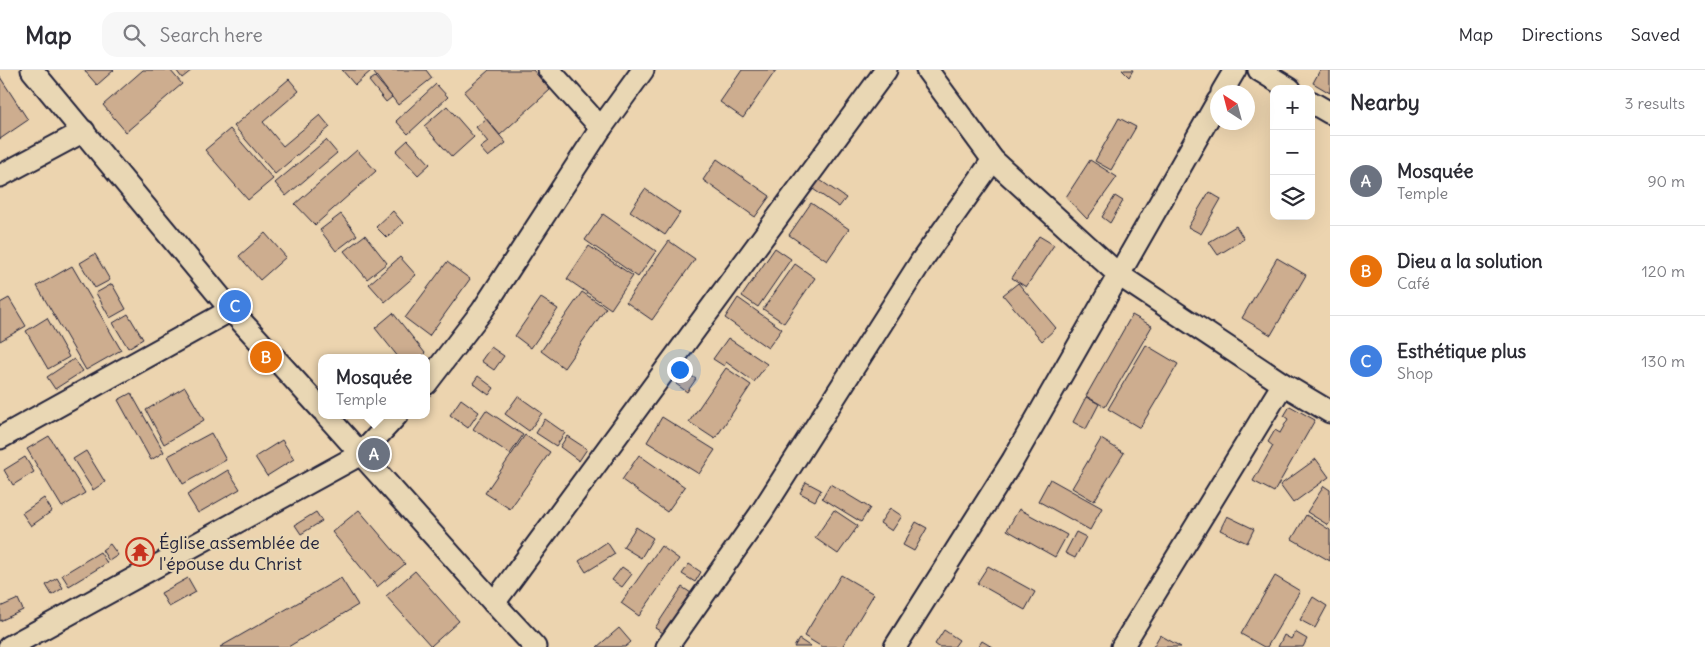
<!DOCTYPE html>
<html lang="en">
<head>
<meta charset="utf-8">
<style>
  body { margin:0; font-family:Delius,sans-serif; background:#f7f7f7; color:#2b2b33 }
  .controls { position:absolute; right:15px; top:15px; display:grid; overflow:hidden; border-radius:10px; box-shadow:0 5px 20px #0002 }
  .controls button { width:45px; height:45px; display:grid; place-items:center; padding:0; border:0; border-bottom:1px solid #e1e1e2; background:#fff; color:#2b2b33; font:25px sans-serif }
  .compass { position:absolute; left:1210px; top:15px; width:45px; height:45px; border-radius:50%; background:#fff; box-shadow:0 5px 20px #0002; rotate:324deg }
  .you { position:absolute; left:679px; top:299px; width:18px; height:18px; margin:-12px; border:4px solid #fff; border-radius:50%; background:#1a73e8; box-shadow:0 0 0 8px #1a73e833 }
  .badge { display:grid; place-items:center; width:32px; height:32px; border-radius:50%; background:#ea580c; color:#fff; font-size:16px; font-weight:700 }
  .pin { position:absolute; translate:-50% -50%; border:2px solid #fff; box-shadow:0 1px 5px #0006 }
  .popup { position:absolute; left:318px; top:284px; width:112px; height:65px; box-sizing:border-box; display:grid; place-content:center; border-radius:10px; background:#fff; filter:drop-shadow(0 1px 4px #0005); font-size:16px; white-space:nowrap; color:#7c7c81 }
  .popup b { font-size:19px; color:#2b2b33 }
  .popup::after { content:''; position:absolute; left:50%; top:100%; margin-left:-10px; border:10px solid transparent; border-top-color:#fff }
  .list { margin:0; padding:0; list-style:none }
  h2 { display:flex; justify-content:space-between; align-items:center; height:65px; margin:0; padding:0 20px; font-size:21px }
  h2 small { font-size:16px; font-weight:400; color:#7c7c81 }
  .list li { display:grid; grid-template-columns:32px 1fr auto; gap:15px; align-items:center; box-sizing:border-box; height:90px; padding:0 20px; border-top:1px solid #e1e1e2 }
  .list b { display:block; font-size:19px; white-space:nowrap }
  .list p { margin:0; font-size:16px; white-space:nowrap; color:#7c7c81 }
  .list em { font-size:16px; font-style:normal; color:#7c7c81 }
  .icon { flex:none; width:28px; height:28px; fill:none; stroke:currentColor; stroke-width:2; stroke-linecap:round; stroke-linejoin:round }
  .map { position:relative; flex:none; width:1330px; height:577px; overflow:hidden }
  header { display:flex; align-items:center; gap:30px; box-sizing:border-box; height:70px; padding:0 25px; background:#fff; border-bottom:1px solid #e1e1e2 }
  header strong { font-size:24px }
  nav { display:flex; gap:28px; margin-inline-start:auto; font-size:18px }
  .search { width:350px; height:45px; background:#f7f7f7; display:flex; align-items:center; gap:12px; box-sizing:border-box; padding:0 18px; border-radius:15px; color:#7c7c81; font-size:19px }
  main { display:flex }
  aside { flex:1; background:#fff }
  .map>svg:first-child { display:block }
  .building { fill:#cdad8f; stroke:#22223b }
  .lines { fill:none; stroke-linecap:round; stroke-linejoin:round }
  .minor-casing { stroke:#22223b; stroke-width:25 }
  .minor { stroke:#e9d7b4; stroke-width:21 }
  .labels { text-anchor:middle; dominant-baseline:central; stroke-width:4; stroke-linejoin:round; paint-order:stroke }
  .poi-label { font-size:18px; fill:#22223b; stroke:#e9d7b4; text-anchor:start }
</style>
</head>
<body>
<header>
<strong>Map</strong>
<div class="search"><svg class="icon" aria-label="search" viewBox="0 0 24 24"><circle cx="10" cy="10" r="6"/><path d="M15 15l6 6"/></svg>Search here</div>
<nav><a>Map</a><a>Directions</a><a>Saved</a></nav>
</header>
<main>
<div class="map">
<svg width="1330" height="577" viewBox="0 0 1330 577">
  <rect width="100%" height="100%" fill="#ecd4af"/>
  <filter id="ink" filterUnits="userSpaceOnUse"><feTurbulence type="fractalNoise" baseFrequency=".02" numOctaves="2"/><feDisplacementMap in="SourceGraphic" scale="10" xChannelSelector="R" yChannelSelector="G"/><feConvolveMatrix kernelMatrix="1 2 1 2 8 2 1 2 1" color-interpolation-filters="sRGB"/></filter>
  <g filter="url(#ink)">
    <g class="building">
      <polygon points="84,0 114,0 97,15"/>
      <polygon points="143,0 170,0 182,14 126,62 103,35"/>
      <polygon points="176,0 192,0 182,8"/>
      <polygon points="342,0 372,0 355,15"/>
      <polygon points="379,0 426,0 432,8 398,35 374,3"/>
      <polygon points="489,0 533,0 550,20 500,65 464,22"/>
      <polygon points="742,0 776,0 743,48 720,32"/>
      <polygon points="1122,0 1133,0 1129,7"/>
      <polygon points="1320,0 1330,0 1330,23 1313,13"/>
      <polygon points="0,7 28,50 0,69"/>
      <polygon points="375,7 392,27 386,32 369,11"/>
      <polygon points="289,9 299,21 263,52 283,76 320,45 330,57 275,104 234,56"/>
      <polygon points="436,14 448,27 408,64 396,51"/>
      <polygon points="447,36 474,67 452,87 424,56"/>
      <polygon points="1119,48 1136,57 1111,100 1095,91"/>
      <polygon points="486,49 506,73 488,87 480,78 488,72 476,57"/>
      <polygon points="230,59 273,109 248,130 205,80"/>
      <polygon points="326,70 337,83 286,126 275,113"/>
      <polygon points="408,70 430,94 418,105 396,81"/>
      <polygon points="357,80 376,101 315,155 295,134"/>
      <polygon points="717,89 770,126 755,147 703,110"/>
      <polygon points="1090,90 1117,107 1087,149 1066,127"/>
      <polygon points="817,108 846,128 839,137 810,117"/>
      <polygon points="645,119 680,143 665,165 630,141"/>
      <polygon points="1209,122 1221,129 1201,164 1188,157"/>
      <polygon points="1115,126 1123,131 1110,153 1102,147"/>
      <polygon points="811,133 849,159 827,191 789,165"/>
      <polygon points="393,141 403,153 387,168 376,157"/>
      <polygon points="341,144 357,165 336,181 320,160"/>
      <polygon points="603,144 656,181 638,207 585,170"/>
      <polygon points="1236,156 1244,169 1218,185 1209,172"/>
      <polygon points="265,163 286,187 260,210 239,186"/>
      <polygon points="365,165 387,193 367,209 344,181"/>
      <polygon points="1039,166 1054,175 1026,217 1012,208"/>
      <polygon points="669,171 695,189 652,250 626,232"/>
      <polygon points="589,176 633,206 611,239 567,209"/>
      <polygon points="775,178 791,189 758,237 742,226"/>
      <polygon points="95,184 110,210 95,218 80,193"/>
      <polygon points="400,187 416,205 385,232 369,214"/>
      <polygon points="1277,188 1306,205 1271,265 1242,248"/>
      <polygon points="447,192 470,209 429,266 405,248"/>
      <polygon points="795,194 815,208 784,253 763,239"/>
      <polygon points="72,196 121,280 86,300 37,216"/>
      <polygon points="1018,213 1056,258 1042,271 1003,225"/>
      <polygon points="112,214 126,239 110,248 96,223"/>
      <polygon points="582,222 606,238 564,298 541,281"/>
      <polygon points="9,228 26,256 0,271 0,233"/>
      <polygon points="541,228 558,239 531,278 515,266"/>
      <polygon points="738,228 782,259 768,278 725,248"/>
      <polygon points="393,243 425,283 420,288 399,288 375,258"/>
      <polygon points="128,244 143,269 128,278 113,253"/>
      <polygon points="1132,245 1152,256 1105,337 1086,326"/>
      <polygon points="47,248 69,287 48,299 26,261"/>
      <polygon points="728,268 767,294 754,312 726,292 724,296 713,289"/>
      <polygon points="1146,275 1178,294 1140,358 1108,339"/>
      <polygon points="491,277 504,286 494,300 481,291"/>
      <polygon points="74,289 83,301 55,319 47,307"/>
      <polygon points="726,298 751,315 715,369 689,352"/>
      <polygon points="684,301 696,309 687,322 676,314"/>
      <polygon points="478,306 494,318 489,325 473,313"/>
      <polygon points="185,317 204,350 164,374 146,340"/>
      <polygon points="131,323 164,382 151,390 118,330"/>
      <polygon points="518,326 542,343 529,361 505,344"/>
      <polygon points="1086,327 1099,334 1086,359 1073,352"/>
      <polygon points="461,329 479,342 468,358 450,345"/>
      <polygon points="1290,336 1315,350 1274,422 1253,411 1273,376 1268,372 1275,360 1280,363 1288,349 1284,346"/>
      <polygon points="486,340 523,365 510,384 473,359"/>
      <polygon points="662,347 715,380 699,404 647,372"/>
      <polygon points="545,349 565,363 556,376 536,363"/>
      <polygon points="211,363 226,390 183,414 168,386"/>
      <polygon points="525,365 550,382 510,439 485,423"/>
      <polygon points="49,366 85,423 62,437 27,379"/>
      <polygon points="567,366 587,379 579,391 560,377"/>
      <polygon points="1101,369 1124,383 1094,431 1072,418"/>
      <polygon points="282,370 294,389 267,406 255,387"/>
      <polygon points="86,381 105,412 93,420 73,389"/>
      <polygon points="639,385 685,417 667,442 622,410"/>
      <polygon points="25,387 34,402 13,415 4,400"/>
      <polygon points="1316,389 1329,407 1293,433 1280,415"/>
      <polygon points="228,400 240,419 198,443 187,425"/>
      <polygon points="1050,409 1102,438 1090,460 1038,431"/>
      <polygon points="806,412 821,420 815,431 800,423"/>
      <polygon points="830,414 870,438 861,452 822,428"/>
      <polygon points="1324,416 1330,420 1330,452 1328,455 1307,442"/>
      <polygon points="44,428 52,441 31,456 22,443"/>
      <polygon points="890,438 902,446 892,461 880,453"/>
      <polygon points="1019,439 1067,465 1055,487 1007,460"/>
      <polygon points="359,440 405,494 377,517 332,462"/>
      <polygon points="834,440 858,456 838,484 815,468"/>
      <polygon points="316,442 322,451 301,464 295,455"/>
      <polygon points="1306,445 1330,460 1330,491 1292,469"/>
      <polygon points="1227,446 1254,459 1247,473 1220,460"/>
      <polygon points="916,452 927,458 914,481 903,475"/>
      <polygon points="636,457 653,468 641,488 623,477"/>
      <polygon points="1076,462 1086,467 1075,488 1065,483"/>
      <polygon points="607,472 615,484 586,502 579,491"/>
      <polygon points="110,474 118,485 109,491 102,480"/>
      <polygon points="661,476 679,489 639,546 621,533"/>
      <polygon points="100,482 107,493 69,516 62,505"/>
      <polygon points="689,494 701,502 695,512 682,504"/>
      <polygon points="988,496 1035,522 1025,540 977,513"/>
      <polygon points="622,497 632,504 622,517 612,510"/>
      <polygon points="415,501 459,551 431,576 386,526"/>
      <polygon points="841,505 874,524 842,577 822,577 804,566"/>
      <polygon points="1275,506 1300,521 1267,577 1264,577 1241,564"/>
      <polygon points="57,508 63,518 52,525 46,515"/>
      <polygon points="188,508 196,522 169,537 161,523"/>
      <polygon points="341,508 358,535 288,577 220,577"/>
      <polygon points="682,517 694,525 668,566 655,558"/>
      <polygon points="1313,527 1327,536 1315,558 1300,550"/>
      <polygon points="18,529 23,540 0,551 0,537"/>
      <polygon points="619,558 631,572 625,577 597,577"/>
      <polygon points="944,560 959,570 954,577 939,577 935,574"/>
      <polygon points="1295,562 1307,569 1303,577 1278,577 1284,565 1291,569"/>
      <polygon points="1160,565 1181,577 1153,577"/>
      <polygon points="799,569 811,577 794,577"/>
      <polygon points="982,571 992,577 978,577"/>
    </g>
    <g class="lines">
      <defs>
        <g id="minor">
          <polyline points="32,0 231,240 322,340"/>
          <polyline points="549,0 601,58"/>
          <polyline points="927,0 993,90 1119,205 1283,314 1330,342"/>
          <polyline points="1259,0 1290,19"/>
          <polyline points="1222,22 1235,0"/>
          <polyline points="1311,32 1330,43"/>
          <polyline points="0,106 84,61"/>
          <polyline points="426,314 482,241 601,58 643,0"/>
          <polyline points="326,345 494,533 535,577"/>
          <polyline points="0,368 231,240"/>
          <polyline points="494,533 886,0"/>
          <polyline points="9,577 361,384 397,345"/>
          <polyline points="667,577 761,443 922,190 993,90"/>
          <polyline points="895,577 1013,390 1218,31"/>
          <polyline points="1122,577 1283,314"/>
        </g>
      </defs>
      <use href="#minor" class="minor-casing"/>
      <use href="#minor" class="minor"/>
    </g>
  </g>
  <defs>
    <symbol id="temple-ring" viewBox="-11 -11 22 22"><circle r="9.5" fill="#e9d7b4" stroke="#c8321e" stroke-width="1.5"/><path d="M0-6L5-2H3V0L6.5 2.5H4V6H1.5V3h-3V6H-4V2.5H-6.5L-3 0V-2H-5Z" fill="#c8321e"/></symbol>
  </defs>
  <g fill-rule="evenodd">
    <use href="#temple-ring" x="124" y="466" width="32" height="32"/>
  </g>
  <g class="labels">
    <g class="poi-label">
      <text x="159" y="472">Église assemblée de<tspan x="159" dy="21">l'épouse du Christ</tspan></text>
    </g>
  </g>
</svg>
<div class="controls">
<button>+</button>
<button>−</button>
<button><svg class="icon" aria-label="layers" viewBox="0 0 24 24"><path d="M12 4l9 5-9 5-9-5zM3 14l9 5 9-5"/></svg></button>
</div>
<svg class="compass" viewBox="-18 -18 36 36"><path d="M0-13l5 13h-10z" fill="#e53935"/><path d="M0 13l5-13h-10z" fill="#7c7c81"/></svg>
<div class="you"></div>
<div class="pin badge" style="left:374px;top:384px;background:#6b7280">A</div>
<div class="popup"><b>Mosquée</b>Temple</div>
<div class="pin badge" style="left:266px;top:287px;background:#e8710a">B</div>
<div class="pin badge" style="left:235px;top:236px;background:#3f7fe0">C</div>
</div>
<aside>
<h2>Nearby<small>3 results</small></h2>
<ul class="list">
<li><span class="badge" style="background:#6b7280">A</span><div><b>Mosquée</b><p>Temple</p></div><em>90 m</em></li>
<li><span class="badge" style="background:#e8710a">B</span><div><b>Dieu a la solution</b><p>Café</p></div><em>120 m</em></li>
<li><span class="badge" style="background:#3f7fe0">C</span><div><b>Esthétique plus</b><p>Shop</p></div><em>130 m</em></li>
</ul>
</aside>
</main>
</body>
</html>
